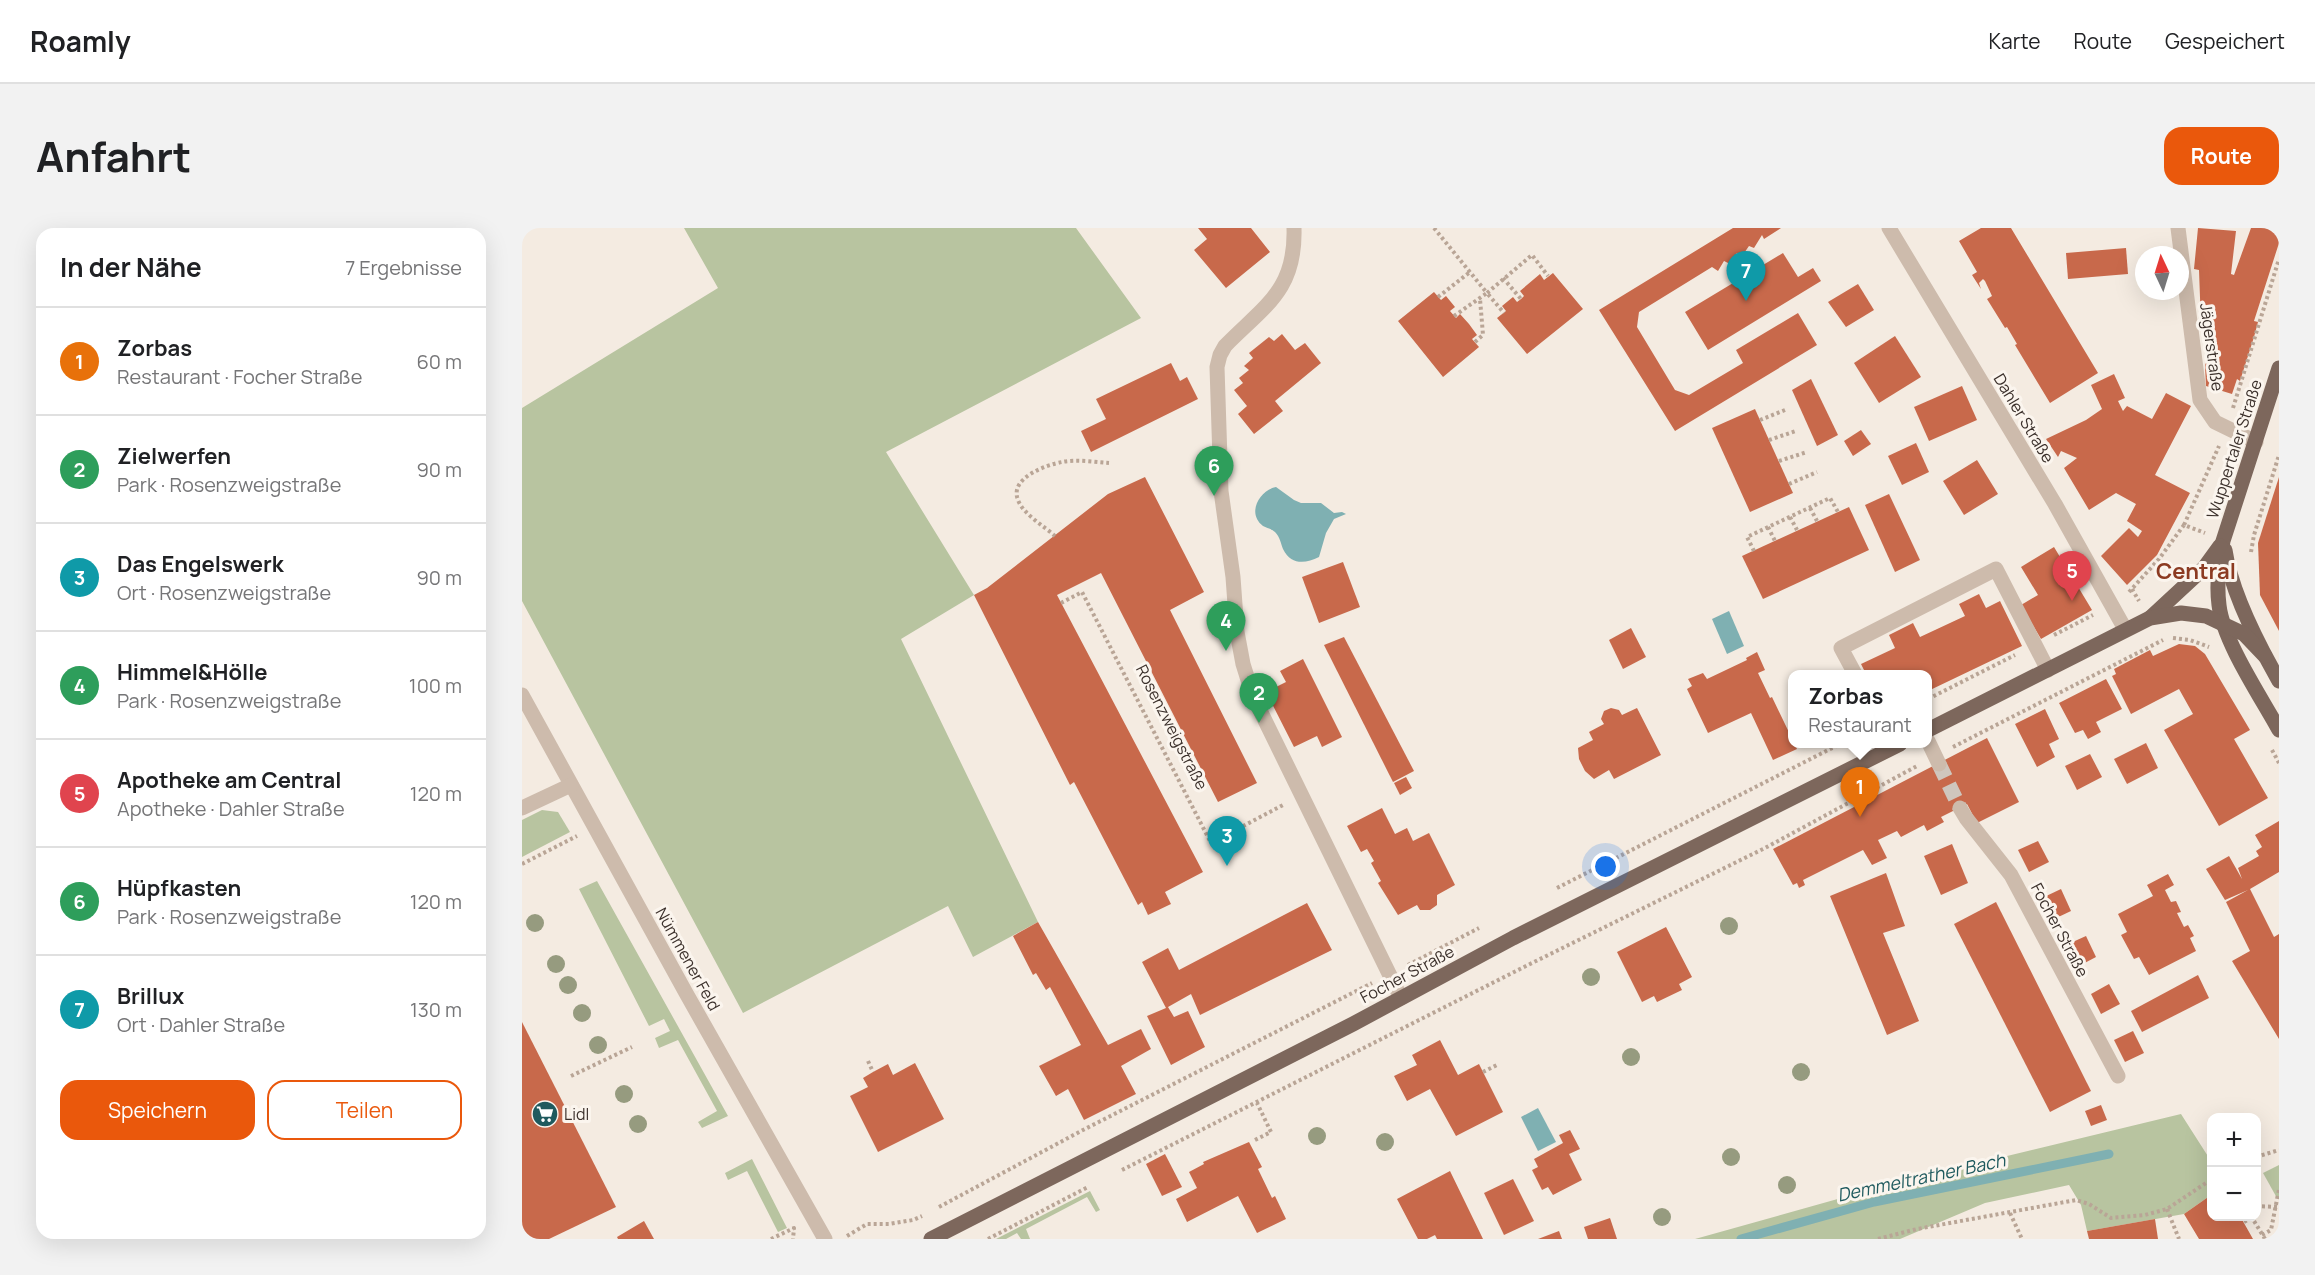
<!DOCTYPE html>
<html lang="de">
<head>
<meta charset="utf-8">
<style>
  body { margin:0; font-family:Manrope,sans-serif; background:#f2f2f2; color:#202124 }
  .controls { position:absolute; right:18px; bottom:18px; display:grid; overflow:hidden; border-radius:12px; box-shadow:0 6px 24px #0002 }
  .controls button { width:54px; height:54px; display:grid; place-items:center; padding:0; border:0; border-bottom:2px solid #e0e0e0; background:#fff; color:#202124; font:30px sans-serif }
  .compass { position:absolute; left:1613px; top:18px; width:54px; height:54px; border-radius:50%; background:#fff; box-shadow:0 6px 24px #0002; rotate:356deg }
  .you { position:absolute; left:1084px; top:639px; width:21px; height:21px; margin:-15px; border:4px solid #fff; border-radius:50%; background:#1a73e8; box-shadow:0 0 0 9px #1a73e833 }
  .badge { display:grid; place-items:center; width:39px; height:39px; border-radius:50%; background:#ea580c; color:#fff; font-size:20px; font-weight:700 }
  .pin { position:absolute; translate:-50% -50px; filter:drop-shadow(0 2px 3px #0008) }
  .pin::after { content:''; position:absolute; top:32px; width:21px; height:18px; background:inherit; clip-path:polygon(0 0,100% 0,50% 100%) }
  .popup { position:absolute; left:1266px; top:442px; width:144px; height:78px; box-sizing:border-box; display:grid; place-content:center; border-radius:12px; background:#fff; filter:drop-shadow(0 2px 4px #0005); font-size:20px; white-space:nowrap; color:#757577 }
  .popup b { font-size:22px; color:#202124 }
  .popup::after { content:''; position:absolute; left:50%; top:100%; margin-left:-12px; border:12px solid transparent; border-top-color:#fff }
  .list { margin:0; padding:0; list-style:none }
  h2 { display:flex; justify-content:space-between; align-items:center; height:78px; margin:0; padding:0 24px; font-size:26px }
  h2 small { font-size:20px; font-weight:400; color:#757577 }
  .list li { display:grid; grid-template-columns:39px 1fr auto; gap:18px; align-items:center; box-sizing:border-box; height:108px; padding:0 24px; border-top:2px solid #e0e0e0 }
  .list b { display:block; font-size:22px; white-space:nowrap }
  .list p { margin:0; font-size:20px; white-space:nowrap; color:#757577 }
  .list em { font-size:20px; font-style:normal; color:#757577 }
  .actions { display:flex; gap:12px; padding:18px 24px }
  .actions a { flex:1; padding:14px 0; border:2px solid #ea580c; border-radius:18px; text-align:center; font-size:21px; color:#ea580c }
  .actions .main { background:#ea580c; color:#fff }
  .map { position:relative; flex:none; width:1757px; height:1011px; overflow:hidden; border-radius:18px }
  header { display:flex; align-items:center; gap:36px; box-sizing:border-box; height:84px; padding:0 30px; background:#fff; border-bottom:2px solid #e0e0e0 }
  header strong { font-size:28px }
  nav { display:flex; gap:33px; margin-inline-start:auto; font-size:21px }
  .intro { display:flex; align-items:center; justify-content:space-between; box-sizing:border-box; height:144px; padding:0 36px }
  h1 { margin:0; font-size:42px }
  .button { padding:15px 27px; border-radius:18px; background:#ea580c; color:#fff; font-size:21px; font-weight:700 }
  main { display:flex; gap:36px; padding:0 36px }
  aside { flex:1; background:#fff; border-radius:18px; box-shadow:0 6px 24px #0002 }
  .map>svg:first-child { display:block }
  .green { fill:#b8c4a0 }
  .water { fill:#7fb0b2 }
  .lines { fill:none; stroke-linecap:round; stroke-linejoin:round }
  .stream { stroke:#7fb0b2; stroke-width:9 }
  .building { fill:#c8694b }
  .minor-tunnel { stroke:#cfc6bd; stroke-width:15; stroke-dasharray:15 8; stroke-linecap:butt }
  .path { stroke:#b9a596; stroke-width:4; stroke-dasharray:3 3; stroke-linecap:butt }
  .minor { stroke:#cdbbac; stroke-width:15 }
  .major { stroke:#7d675c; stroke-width:15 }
  .tree { fill:#969b7f }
  .labels { text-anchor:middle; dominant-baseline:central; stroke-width:6; stroke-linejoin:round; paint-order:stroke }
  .street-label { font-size:16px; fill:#3b302b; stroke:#fbf5ee }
  .poi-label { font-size:16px; fill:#3b302b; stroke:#fbf5ee; text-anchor:start }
  .water-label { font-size:18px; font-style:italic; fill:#1f5a5e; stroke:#fbf5ee }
  .district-label { font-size:22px; font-weight:bold; fill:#8c3b22; stroke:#fbf5ee }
</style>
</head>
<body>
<header>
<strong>Roamly</strong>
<nav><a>Karte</a><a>Route</a><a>Gespeichert</a></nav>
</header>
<div class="intro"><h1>Anfahrt</h1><a class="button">Route</a></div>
<main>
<aside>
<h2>In der Nähe<small>7 Ergebnisse</small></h2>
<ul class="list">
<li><span class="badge" style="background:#e8710a">1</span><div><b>Zorbas</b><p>Restaurant · Focher Straße</p></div><em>60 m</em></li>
<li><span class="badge" style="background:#2e9e5b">2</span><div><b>Zielwerfen</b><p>Park · Rosenzweigstraße</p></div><em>90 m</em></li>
<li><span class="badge" style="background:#0f9aa8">3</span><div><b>Das Engelswerk</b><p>Ort · Rosenzweigstraße</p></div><em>90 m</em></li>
<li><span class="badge" style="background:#2e9e5b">4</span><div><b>Himmel&amp;Hölle</b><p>Park · Rosenzweigstraße</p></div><em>100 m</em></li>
<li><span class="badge" style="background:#e0444e">5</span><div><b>Apotheke am Central</b><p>Apotheke · Dahler Straße</p></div><em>120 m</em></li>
<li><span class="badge" style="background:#2e9e5b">6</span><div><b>Hüpfkasten</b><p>Park · Rosenzweigstraße</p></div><em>120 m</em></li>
<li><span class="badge" style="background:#0f9aa8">7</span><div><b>Brillux</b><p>Ort · Dahler Straße</p></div><em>130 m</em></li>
</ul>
<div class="actions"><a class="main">Speichern</a><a>Teilen</a></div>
</aside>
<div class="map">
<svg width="1757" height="1011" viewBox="0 0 1757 1011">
  <rect width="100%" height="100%" fill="#f4ebe1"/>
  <g class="green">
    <polygon points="162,0 554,0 619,90 364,224 452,367 379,411 516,694 451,729 426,678 221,785 0,373 0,180 196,60"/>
    <polygon points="20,582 36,584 48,604 0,629 0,592"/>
    <polygon points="75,653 206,888 180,900 176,894 195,883 156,812 137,820 133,810 148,803 142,791 127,798 57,661"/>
    <polygon points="1659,886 1689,933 1689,967 1662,986 1565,1003 1559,977 1547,957 1463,975 1378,1011 1173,1011 1369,956"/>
    <polygon points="230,931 265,1000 256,1004 225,943 206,952 203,945"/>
    <polygon points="1757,937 1757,969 1755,970 1741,945"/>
    <polygon points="568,963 578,982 574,984 565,969 504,1001 508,1011 499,1011 495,1005 484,1011 474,1011"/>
  </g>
  <g class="water">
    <path d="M754 259 772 272 779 275H799L812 285 820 284 824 286 812 291 804 305 797 329C783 336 769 337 761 321 759 316 758 309 753 304 750 301 745 300 741 298 724 285 738 262 754 259Z"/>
    <polygon points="1207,383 1222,418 1205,426 1190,391"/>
    <polygon points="1016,880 1034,914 1016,923 999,889"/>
  </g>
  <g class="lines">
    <polyline class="stream" points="1219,1011 1352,974 1587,926"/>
  </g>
  <g class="building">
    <polygon points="676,0 729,0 748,24 704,60 672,22 685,11"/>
    <polygon points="1211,0 1259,0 1242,11 1240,7 1232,20 1227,18 1220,28 1215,25 1208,36 1202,33 1196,43 1190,39 1117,84 1115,99 1153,162 1167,167 1221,135 1214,122 1276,85 1295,117 1153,203 1077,82"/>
    <polygon points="1459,0 1489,0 1576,145 1528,175 1493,117 1495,116 1485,99 1483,100 1465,71 1470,68 1463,53 1461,51 1457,55 1459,61 1450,47 1455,44 1437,13"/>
    <polygon points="1676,0 1714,3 1709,46 1712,47 1729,0 1757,0 1757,15 1732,93 1736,94 1732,109 1718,153 1715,151 1710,166 1684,158 1683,138 1693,102 1679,97 1677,42 1672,41"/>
    <polygon points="1604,20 1606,46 1546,51 1544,25"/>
    <polygon points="1261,25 1276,49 1291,40 1299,53 1186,122 1163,84"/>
    <polygon points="1031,45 1061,81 1005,126 975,90 984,83 980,78 991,69 995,74 999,71 1002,68 998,63 1018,46 1022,52"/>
    <polygon points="1336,56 1352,82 1324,99 1306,74"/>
    <polygon points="912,64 919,72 924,68 933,79 928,83 934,90 938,86 947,96 955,107 950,111 957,119 921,149 876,93"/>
    <polygon points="760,106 773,122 783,115 799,135 753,173 761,183 732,206 716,186 725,178 712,162 721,155 717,150 727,142 722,138 731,130 727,125 747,109 752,113"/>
    <polygon points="1373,108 1399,149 1357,175 1332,135"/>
    <polygon points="649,135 658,153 665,149 676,171 569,224 559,203 584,191 574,171"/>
    <polygon points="1592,146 1603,170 1596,173 1601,183 1605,178 1630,191 1644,165 1669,178 1633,247 1668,265 1635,327 1605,357 1579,328 1607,300 1616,309 1620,303 1605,293 1614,276 1594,265 1567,282 1542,240 1555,230 1539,223 1536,229 1524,211 1564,192 1580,181 1569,157"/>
    <polygon points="1289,151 1316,207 1295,218 1270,162"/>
    <polygon points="1440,158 1455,192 1407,213 1392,179"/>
    <polygon points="1233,181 1271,265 1228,284 1190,200"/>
    <polygon points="1339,202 1349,216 1331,228 1322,213"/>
    <polygon points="1394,215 1407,244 1380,257 1366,228"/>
    <polygon points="1455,232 1476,266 1442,287 1421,253"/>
    <polygon points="623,249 682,364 648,382 735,555 696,574 579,345 535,367 681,644 643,664 649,676 626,687 620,674 616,677 552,554 548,557 452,367 465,360 586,266"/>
    <polygon points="1757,249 1757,403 1738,367 1736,315"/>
    <polygon points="1367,266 1398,332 1373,344 1343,277"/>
    <polygon points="1327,279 1347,322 1241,371 1220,328"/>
    <polygon points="1532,319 1570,382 1519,411 1499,377 1516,367 1499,339"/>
    <polygon points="821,334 838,379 797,395 780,349"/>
    <polygon points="1457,366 1464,380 1478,373 1500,418 1406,463 1406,446 1344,446 1339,436 1373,420 1367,407 1391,395 1398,409 1443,388 1437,376"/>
    <polygon points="1109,400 1124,429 1101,441 1087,412"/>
    <polygon points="822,409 892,543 871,554 802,417"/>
    <polygon points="1657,416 1673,418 1683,426 1728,502 1712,511 1746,570 1697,598 1642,502 1671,486 1657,461 1609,486 1590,448 1594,446 1592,441 1628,422 1631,428"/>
    <polygon points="1235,424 1243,442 1236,445 1248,470 1250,469 1275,521 1251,532 1229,485 1186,505 1165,461 1170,458 1166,451 1181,445 1185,451 1225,432 1224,430"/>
    <polygon points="781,431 820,509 800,519 795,508 772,519 744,464 764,454 758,443"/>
    <polygon points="1584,451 1600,481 1574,494 1579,504 1566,511 1561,502 1553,505 1537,475"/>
    <polygon points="1089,480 1097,482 1100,487 1115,480 1139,527 1092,551 1087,542 1072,551 1063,543 1057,531 1056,520 1071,512 1067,504 1082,496 1079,491 1082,483"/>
    <polygon points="1523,481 1537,511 1527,516 1533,529 1515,539 1493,496"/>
    <polygon points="1465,510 1497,574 1455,595 1445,576 1419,589 1422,594 1405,603 1402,597 1379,609 1375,603 1356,612 1365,630 1350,637 1341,622 1281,652 1283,657 1277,660 1275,655 1271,657 1251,621"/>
    <polygon points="1624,515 1636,540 1605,556 1592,531"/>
    <polygon points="1568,526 1580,549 1555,562 1543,538"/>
    <polygon points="884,549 890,560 878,567 872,555"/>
    <polygon points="860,580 873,606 885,600 891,613 907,605 933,657 915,667 915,677 908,682 898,682 895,677 876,687 856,655 859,653 849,635 852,633 845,621 839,624 825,598"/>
    <polygon points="1757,593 1757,644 1728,661 1752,709 1757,706 1757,811 1710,733 1728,723 1704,674 1726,662 1703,672 1684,641 1707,628 1720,651 1716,640 1737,628 1734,623 1740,619 1733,607"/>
    <polygon points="1516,613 1527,634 1507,644 1496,622"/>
    <polygon points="1430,616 1446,655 1419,667 1402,628"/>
    <polygon points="1364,645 1383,698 1361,705 1397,793 1365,807 1308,668"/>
    <polygon points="1646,646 1652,657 1643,662 1649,674 1654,673 1659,684 1655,685 1662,699 1666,697 1672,708 1668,710 1674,723 1627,747 1617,729 1612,731 1599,707 1605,704 1596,686 1631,668 1625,657"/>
    <polygon points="1539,661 1549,683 1530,692 1520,670"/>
    <polygon points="1474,674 1569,863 1528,884 1432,696"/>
    <polygon points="785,675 810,722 678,787 669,766 646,779 652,789 666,783 683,819 649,837 625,788 644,780 620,734 646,720 657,742"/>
    <polygon points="516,694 586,817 619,801 629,821 599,838 614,866 562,892 546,861 534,868 517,838 559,817 528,759 524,762 514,745 511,747 491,708"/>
    <polygon points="1144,699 1170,749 1157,756 1160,762 1135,774 1132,768 1120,774 1095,724"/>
    <polygon points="1564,708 1574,729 1555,739 1544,717"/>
    <polygon points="1676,747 1687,770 1620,804 1609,783"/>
    <polygon points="1587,756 1598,776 1579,786 1569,766"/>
    <polygon points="0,794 94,979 27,1011 0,1011"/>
    <polygon points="1611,803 1622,825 1603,834 1592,812"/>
    <polygon points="918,812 936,847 957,836 981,884 934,908 908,861 885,873 872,848 895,837 890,827"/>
    <polygon points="393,835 422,891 356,924 328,868 346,859 341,850 351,844 366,836 371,847"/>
    <polygon points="1579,877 1585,892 1569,898 1563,883"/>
    <polygon points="1048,902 1058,921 1047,926 1060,952 1031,967 1026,959 1020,962 1010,942 1016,939 1012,931 1041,915 1037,907"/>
    <polygon points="727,914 740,939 736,941 750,970 753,968 764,991 735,1005 716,968 665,994 654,971 675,960 667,944 682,936 681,934"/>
    <polygon points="643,926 660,959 640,968 624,936"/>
    <polygon points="928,943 961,1011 915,1011 913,1007 905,1011 896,1011 875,971"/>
    <polygon points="991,951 1012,993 982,1007 962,965"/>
    <polygon points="1689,967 1689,988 1718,988 1731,1011 1677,1011 1662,986"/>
    <polygon points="1088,990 1095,1011 1066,1011 1062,999"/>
    <polygon points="1633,991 1636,1011 1567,1011 1565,1003"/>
    <polygon points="122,993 132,1011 96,1011 95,1009"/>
    <polygon points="1037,1003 1040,1011 1016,1011"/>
  </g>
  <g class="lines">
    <polyline class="minor-tunnel" points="1417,536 1438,580"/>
    <g class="path">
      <polyline points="912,0 965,65 1010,27 1026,48"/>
      <polyline points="981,50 999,71"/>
      <polyline points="916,69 948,44"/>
      <polyline points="932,88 965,65 982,85"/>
      <polyline points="953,114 961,107 958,71"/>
      <polyline points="1711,180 1757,31"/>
      <polyline points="1238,192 1263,182"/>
      <polyline points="1247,212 1274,203"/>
      <polyline points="1257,233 1285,224"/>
      <polyline points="1267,256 1295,244"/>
      <polyline points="1288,280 1295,293"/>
      <polyline points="1268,289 1275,302"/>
      <polyline points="1662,297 1697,218"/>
      <polyline points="1246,299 1253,313"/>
      <path d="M533 308C522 298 501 286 496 272 487 250 524 237 540 234 555 231 572 234 587 235"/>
      <polyline points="1232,323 1225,309 1308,270 1316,284"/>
      <polyline points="1729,324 1732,307 1757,227"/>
      <polyline points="1610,361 1617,373"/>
      <polyline points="1607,364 1637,331 1662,297 1683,305"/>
      <polyline points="539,375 560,364 689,615 761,577"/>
      <polyline points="1532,407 1571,387"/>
      <polyline points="1651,410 1668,412 1687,419"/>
      <polyline points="1406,471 1493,427"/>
      <polyline points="1431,519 1641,412"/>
      <polyline points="1750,522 1757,535"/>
      <polyline points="0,636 55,608"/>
      <polyline points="1035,660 1318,516"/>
      <polyline points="886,737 957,700"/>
      <polyline points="346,833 351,844"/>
      <polyline points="961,844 975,837"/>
      <polyline points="49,848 110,819"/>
      <polyline points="733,912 749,904 735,875"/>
      <polyline points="1734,929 1757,922"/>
      <polyline points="600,942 1006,737 1243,620 1395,538"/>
      <polyline points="1734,978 1757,979"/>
      <polyline points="417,979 561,902 850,755"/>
      <polyline points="1645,981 1657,1011"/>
      <polyline points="1488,985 1500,1011"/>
      <polyline points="1729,988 1743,1011"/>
      <polyline points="1722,994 1729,990"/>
      <polyline points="1740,1007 1749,1002 1757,961"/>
      <polyline points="325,1008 345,996 367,996 391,992 400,988"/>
      <polyline points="249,1011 272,1000 271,1011"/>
      <polyline points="466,1011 566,959"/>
      <polyline points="1356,1011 1395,1001 1554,972 1567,976 1589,990 1623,987 1645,981 1690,951"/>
    </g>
    <g class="minor">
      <path d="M772 0C774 63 742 78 703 118L698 127 695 139 699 263 711 349 715 404 721 436 731 468 879 770"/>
      <polyline points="1367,0 1533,276 1603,401"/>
      <polyline points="1656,0 1678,172 1693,194 1734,214"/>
      <polyline points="1333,446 1319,420 1474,341 1526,442"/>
      <polyline points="0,467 164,765 303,1011"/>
      <polyline points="1406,513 1417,536"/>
      <polyline points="0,580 49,557"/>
      <polyline points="1438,580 1444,590 1489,647 1596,848"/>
    </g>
    <g class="major">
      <path d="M1757 140 1701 313C1697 334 1694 355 1697 377 1701 413 1739 469 1757 502"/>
      <path d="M1703 322C1709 364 1736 416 1757 453"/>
      <polyline points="1628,390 1682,340 1698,318"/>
      <polyline points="1406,502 1628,390 1659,385 1684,388 1722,406 1743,428"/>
      <polyline points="409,1011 831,796 991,710 1378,516"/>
    </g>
  </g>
  <g class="tree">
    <circle cx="13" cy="695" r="9"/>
    <circle cx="1207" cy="698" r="9"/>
    <circle cx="34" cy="736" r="9"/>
    <circle cx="1069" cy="749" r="9"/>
    <circle cx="46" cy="757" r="9"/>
    <circle cx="60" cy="785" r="9"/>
    <circle cx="76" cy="817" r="9"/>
    <circle cx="1109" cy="829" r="9"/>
    <circle cx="1279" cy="844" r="9"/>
    <circle cx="102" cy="866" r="9"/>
    <circle cx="116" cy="896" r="9"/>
    <circle cx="795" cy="908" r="9"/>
    <circle cx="863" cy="914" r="9"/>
    <circle cx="1209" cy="929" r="9"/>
    <circle cx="1265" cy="957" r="9"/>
    <circle cx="1140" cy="989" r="9"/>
  </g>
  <defs>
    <symbol id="supermarket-disc" viewBox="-11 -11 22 22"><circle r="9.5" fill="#1f5a5e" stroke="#fbf5ee"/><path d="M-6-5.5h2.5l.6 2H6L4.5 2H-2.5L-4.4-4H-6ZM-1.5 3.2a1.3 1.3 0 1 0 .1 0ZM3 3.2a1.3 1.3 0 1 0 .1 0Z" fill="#fff"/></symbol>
  </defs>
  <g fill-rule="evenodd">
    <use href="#supermarket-disc" x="8" y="871" width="30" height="30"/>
  </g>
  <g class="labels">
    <g class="street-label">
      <text transform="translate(1690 119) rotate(82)">Jägerstraße</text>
      <text transform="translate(1502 190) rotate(59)">Dahler Straße</text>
      <text transform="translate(1712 221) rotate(-72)">Wuppertaler Straße</text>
      <text transform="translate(650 499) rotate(63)">Rosenzweigstraße</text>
      <text transform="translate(1538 702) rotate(62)">Focher Straße</text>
      <text transform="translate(166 731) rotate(61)">Nümmener Feld</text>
      <text transform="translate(885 746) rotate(-28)">Focher Straße</text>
    </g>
    <g class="poi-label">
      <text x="42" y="886">Lidl</text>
    </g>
    <g class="water-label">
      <text transform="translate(1399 949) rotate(-12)">Demmeltrather Bach</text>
    </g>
    <g class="district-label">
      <text x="1674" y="343">Central</text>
    </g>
  </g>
</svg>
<div class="controls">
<button>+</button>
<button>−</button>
</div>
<svg class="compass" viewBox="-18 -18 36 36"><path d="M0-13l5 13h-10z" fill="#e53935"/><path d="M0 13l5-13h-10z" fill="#757577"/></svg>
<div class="you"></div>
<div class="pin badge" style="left:1338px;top:589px;background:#e8710a">1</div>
<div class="popup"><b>Zorbas</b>Restaurant</div>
<div class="pin badge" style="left:737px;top:495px;background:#2e9e5b">2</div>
<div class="pin badge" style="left:705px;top:638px;background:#0f9aa8">3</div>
<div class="pin badge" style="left:704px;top:423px;background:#2e9e5b">4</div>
<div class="pin badge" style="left:1550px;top:373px;background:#e0444e">5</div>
<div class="pin badge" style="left:692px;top:268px;background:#2e9e5b">6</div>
<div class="pin badge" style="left:1224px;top:73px;background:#0f9aa8">7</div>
</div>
</main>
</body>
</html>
